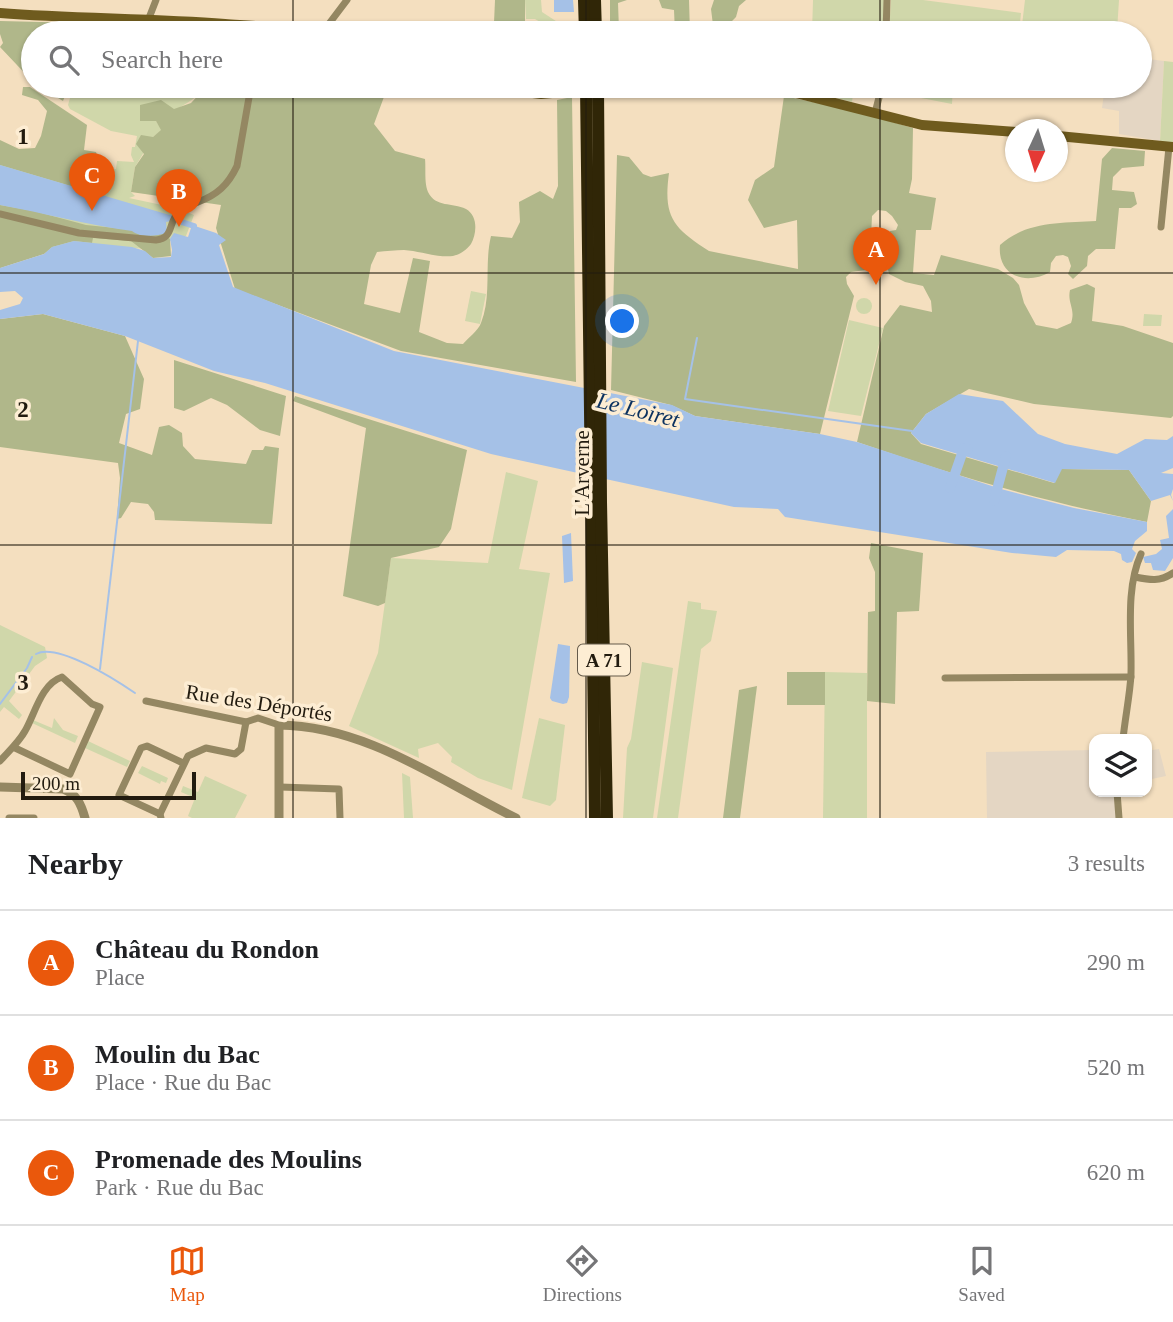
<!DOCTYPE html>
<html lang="en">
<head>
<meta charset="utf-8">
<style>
  body { margin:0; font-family:Georgia,serif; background:#f2f2f2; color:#202124 }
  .controls { position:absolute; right:21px; bottom:21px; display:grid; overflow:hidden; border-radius:14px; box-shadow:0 2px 5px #0004 }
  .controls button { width:63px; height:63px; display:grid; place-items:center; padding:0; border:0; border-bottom:2px solid #e0e0e0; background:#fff; color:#202124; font:35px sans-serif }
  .compass { position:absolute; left:1005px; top:119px; width:63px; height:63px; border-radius:50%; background:#fff; box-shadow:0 2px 5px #0004; rotate:184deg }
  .scale { position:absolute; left:21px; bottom:18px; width:175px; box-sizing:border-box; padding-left:7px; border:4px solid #221b0f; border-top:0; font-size:19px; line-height:24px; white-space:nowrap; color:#221b0f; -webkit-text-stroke:5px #fdedd3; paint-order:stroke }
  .you { position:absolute; left:623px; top:322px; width:24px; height:24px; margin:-18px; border:5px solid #fff; border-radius:50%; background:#1a73e8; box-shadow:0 0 0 10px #1a73e833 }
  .badge { display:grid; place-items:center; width:46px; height:46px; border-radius:50%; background:#ea580c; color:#fff; font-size:23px; font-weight:700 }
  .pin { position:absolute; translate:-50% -58px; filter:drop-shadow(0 2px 4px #0008) }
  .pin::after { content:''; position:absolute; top:37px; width:24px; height:21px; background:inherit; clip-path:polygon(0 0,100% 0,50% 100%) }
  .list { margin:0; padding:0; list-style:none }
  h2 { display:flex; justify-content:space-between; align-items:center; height:91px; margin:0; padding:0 28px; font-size:30px }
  h2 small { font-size:23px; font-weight:400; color:#757577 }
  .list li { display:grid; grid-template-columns:46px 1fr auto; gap:21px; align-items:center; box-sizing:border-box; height:105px; padding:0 28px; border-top:2px solid #e0e0e0 }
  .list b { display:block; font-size:26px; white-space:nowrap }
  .list p { margin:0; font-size:23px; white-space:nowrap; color:#757577 }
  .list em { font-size:23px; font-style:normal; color:#757577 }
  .icon { flex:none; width:38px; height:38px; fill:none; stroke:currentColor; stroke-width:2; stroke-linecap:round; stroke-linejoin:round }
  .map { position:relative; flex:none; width:1173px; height:818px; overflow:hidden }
  .search { position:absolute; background:#fff; box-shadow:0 2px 5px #0004; left:21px; right:21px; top:21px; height:77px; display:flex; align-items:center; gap:18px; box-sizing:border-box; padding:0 24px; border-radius:38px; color:#757577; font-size:26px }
  .sheet { height:406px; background:#fff }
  nav { display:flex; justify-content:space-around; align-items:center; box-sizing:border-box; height:98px; border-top:2px solid #e0e0e0; background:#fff; font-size:19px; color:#757577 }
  nav a { display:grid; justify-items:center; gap:4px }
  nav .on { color:#ea580c }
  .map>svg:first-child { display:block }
  .industrial { fill:#e4d6c3 }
  .green { fill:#d0d7aa }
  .forest { fill:#b0b78a }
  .water { fill:#a5c1e7 }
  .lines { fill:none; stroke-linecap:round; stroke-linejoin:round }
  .stream { stroke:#a5c1e7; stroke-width:2 }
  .canal { stroke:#a5c1e7; stroke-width:6 }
  .river { stroke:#a5c1e7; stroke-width:10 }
  .minor { stroke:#948762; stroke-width:7 }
  .tertiary { stroke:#948762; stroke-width:9 }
  .secondary { stroke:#6f5b1e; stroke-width:10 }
  .motorway { stroke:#302607; stroke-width:12 }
  .grid { fill:none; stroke:#221b0f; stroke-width:2; stroke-opacity:0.55 }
  .labels { text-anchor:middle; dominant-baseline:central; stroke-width:7; stroke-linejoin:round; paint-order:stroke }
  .shield { fill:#fdedd3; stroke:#645a4a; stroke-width:2 }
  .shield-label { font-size:19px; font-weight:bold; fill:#221b0f }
  .street-label { font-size:21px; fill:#221b0f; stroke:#fdedd3 }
  .water-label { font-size:23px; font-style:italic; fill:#0b315f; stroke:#fdedd3 }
  .grid-label { font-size:23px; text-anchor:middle; font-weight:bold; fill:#221b0f; stroke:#fdedd3; stroke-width:7; stroke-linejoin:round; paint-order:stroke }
</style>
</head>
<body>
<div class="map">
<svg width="1173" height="818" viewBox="0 0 1173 818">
  <rect width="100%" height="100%" fill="#f4dfbf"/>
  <g class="industrial">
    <polygon points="1140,58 1164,61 1160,141 1119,134 1119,111 1102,108 1105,86 1140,86"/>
    <polygon points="1159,749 1166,776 1147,780 1147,751"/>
    <polygon points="1094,750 1094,792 1115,792 1120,818 987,818 986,752"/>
  </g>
  <g class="green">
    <polygon points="525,0 541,0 542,12 562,25 559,33 535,19 526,19"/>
    <polygon points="813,0 885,0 883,33 812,32"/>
    <polygon points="891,0 923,0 1021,13 1019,33 889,33"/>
    <polygon points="1025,0 1119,0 1117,31 1125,33 1022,25"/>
    <polygon points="1164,61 1173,62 1173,143 1160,142"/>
    <path d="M154 86H178L191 98 200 88 198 86H203L205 89C190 104 173 110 156 121L162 130 153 137 135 167 131 192 135 196 129 198 176 208 194 215 186 236 146 249 75 243 0 268V157L98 181 100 167 116 169 117 161 134 162 131 155 132 147H135L137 136 111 131 70 109 68 105 72 91 81 96C89 93 90 96 98 96 103 97 105 93 110 93 126 91 141 101 154 86Z"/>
    <polygon points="833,86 854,86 852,102 832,97"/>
    <polygon points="913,86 953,86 952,104 911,96"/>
    <polygon points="471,291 486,294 480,324 465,321"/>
    <circle cx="864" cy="306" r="8"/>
    <polygon points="1144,314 1162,315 1161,326 1143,326"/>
    <polygon points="849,320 883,328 861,416 828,411"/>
    <polygon points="506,472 538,481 519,569 550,573 512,790 478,778 451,762 452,757 438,743 418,749 419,758 349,726 378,653 391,558 488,563"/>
    <polygon points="688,601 701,603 701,609 717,611 711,641 701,649 678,818 657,818"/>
    <polygon points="0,625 45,647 47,658 35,666 9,701 22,715 19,719 4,707 0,712"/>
    <polygon points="642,662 673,668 653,818 623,818 627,748 631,739"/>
    <polygon points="825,672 867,673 867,818 823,818"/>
    <polygon points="54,718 63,730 78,736 75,743 32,723 33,720 52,728"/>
    <polygon points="539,718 565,725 556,800 550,806 522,798"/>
    <polygon points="88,741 130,761 127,767 85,748"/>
    <polygon points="142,766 168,778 166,783 161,781 160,784 138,773"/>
    <polygon points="402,773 410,777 413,818 404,818"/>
    <polygon points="205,776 247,795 235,818 192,818 188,816 195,798 181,792 183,786 198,792"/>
  </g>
  <g class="forest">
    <polygon points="495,0 525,0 525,31 512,33 494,23"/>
    <polygon points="610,0 627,0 618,3 619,30 628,33 610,33"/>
    <polygon points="659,0 689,0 690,33 675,33 674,10 662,8"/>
    <polygon points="714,0 746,0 739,6 736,17 726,27 713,25 711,9"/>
    <polygon points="0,21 124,24 124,29 80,33 33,33 33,82 0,47 3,43 0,34"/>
    <polygon points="142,26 245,33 248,33 143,33"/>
    <polygon points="38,86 69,86 63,101"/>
    <path d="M203 86H388L374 124 395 151 425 159C426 168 424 183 428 192 436 208 452 202 466 209 478 216 477 233 471 244 466 250 461 254 453 256 438 258 420 251 404 250 396 250 386 251 377 252L371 265 364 304 400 313 413 258 430 261 419 332 447 343 463 344C468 338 478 331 481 323 492 296 484 264 491 236L512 238 520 222 519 202 540 191 553 199 558 186 557 100 572 97 576 382 401 351 235 289 216 228 221 205 131 192 135 167 144 154 136 144 141 135 153 137 161 130 156 121H140V105L161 100 174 109 191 103 204 89Z"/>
    <polygon points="23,87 30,87 87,125 84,150 96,152 100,165 94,193 0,165 0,140 19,149 35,148 41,136 47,111 38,100 22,95"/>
    <path d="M784 96 851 110 913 128 912 179 909 193 936 198 931 230H916L913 273 934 275 941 255 998 269 1013 278 1019 285 1024 303 1036 325 1057 329 1071 323C1076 309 1067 303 1070 290L1087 284 1095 288 1092 321 1123 326 1173 343V416L1171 418 1034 404 969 389 926 414 911 433 921 444 1054 483 1061 469 1129 470 1151 501 1147 522C1048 503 952 475 857 442L884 326 900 305 932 312 931 301 923 286 905 282 889 274C886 261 886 244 890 231L896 230 898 225 892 216 886 211 878 210 872 216 870 258 866 270 851 272 846 277 847 284 854 296 820 434 695 416 671 405 611 390 617 155 629 157 643 174 651 177 669 173C663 217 673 228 709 251L798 269 797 220 764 228 748 200 755 180 774 167Z"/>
    <path d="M1112 148 1145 151 1144 166 1122 168 1113 177 1112 190 1134 192 1137 204 1131 208H1119L1115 249H1096L1088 256 1087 266 1073 279 1068 274 1071 266 1068 257 1063 255 1056 256 1051 263 1050 272C1026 286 997 276 1000 245 1026 221 1063 223 1096 221L1102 159Z"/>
    <polygon points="0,205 34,211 86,225 164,233 170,239 171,256 153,258 131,241 93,238 92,243 74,241 52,247 44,254 0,268"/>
    <polygon points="43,314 125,336 144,379 140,409 126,414 119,443 152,455 159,427 169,425 182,433 183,446 195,459 246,464 252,450 263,450 265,446 279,448 272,524 155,520 154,512 148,504 131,502 121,518 117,519 120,478 118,463 0,447 0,319"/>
    <polygon points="174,360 286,396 280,436 260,430 227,405 211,398 184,411 174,408"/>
    <polygon points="295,396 467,450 451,529 439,547 391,558 385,603 378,606 343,596 366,428 293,401"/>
    <polygon points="871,543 923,553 919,611 897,612 895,704 867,701 868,612 875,611 875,572 869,558"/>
    <rect x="787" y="672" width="38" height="33"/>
    <polygon points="757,686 740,818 723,818 739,690"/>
  </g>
  <g class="water">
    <polygon points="554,0 573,0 574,12 554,12"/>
    <path d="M0 165 173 216 171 221 166 222 167 233C156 236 141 238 132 231 87 225 44 213 0 205Z"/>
    <polygon points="192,225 216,233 226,240 219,245 233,287 394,351 672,405 695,416 820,434 857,442 1001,489 1074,508 1147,522 1147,531 1135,541 1132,549 1136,553 1132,562 1127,563 1122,560 1121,554 1114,551 1067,550 1056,557 1012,553 785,517 778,509 734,507 491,454 265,383 214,371 125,336 43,314 0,319 0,310 20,304 23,298 15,291 0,292 0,268 44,254 52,247 74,241 132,247 145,251 153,258 171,257 172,250 170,239 174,233 188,237"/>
    <polygon points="959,394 1003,401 1038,434 1065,444 1117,454 1145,439 1167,440 1173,436 1173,468 1161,473 1173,474 1173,489 1171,495 1173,501 1170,495 1151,501 1129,470 1062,469 1055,483 921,443 911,433 926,414"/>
    <polygon points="1173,509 1173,558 1165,571 1153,570 1151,563 1145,563 1143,557 1156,554 1162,549 1160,540 1169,538 1166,516"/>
    <polygon points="571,533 573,581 564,583 562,536"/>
    <polygon points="558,644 570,646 569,697 567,703 563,704 552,701 550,698"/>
  </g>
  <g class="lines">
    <g class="stream">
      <polyline points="697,338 685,399 912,431"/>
      <path d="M36 654C57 642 116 680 135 693"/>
      <polyline points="100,669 138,341"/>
      <polyline points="0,704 27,668 32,657"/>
    </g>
    <polyline class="canal" points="169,218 194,226"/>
    <g class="river">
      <polyline points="950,488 964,448 968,449"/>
      <polyline points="994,501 1006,456"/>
    </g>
    <g class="minor">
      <polyline points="149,18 156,0"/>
      <polyline points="322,33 347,0"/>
      <polyline points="886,33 887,0"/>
      <polyline points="875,113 882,86"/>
      <path d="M0 214 79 233 156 240C174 238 168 223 178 213 183 207 191 205 198 202 217 195 228 185 237 166L251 86"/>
      <polyline points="1161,227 1169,147"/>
      <path d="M1135 577C1150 580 1160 582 1173 573"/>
      <polyline points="945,678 1131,677"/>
      <polyline points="146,701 246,722 258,718 279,725"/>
      <path d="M1123 739C1125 718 1130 695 1131 674 1132 635 1125 589 1141 554"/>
      <path d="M0 761C8 752 19 742 25 731 35 714 41 684 62 677L92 704 100 707 70 774 13 747"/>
      <polyline points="280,787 339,789 340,818"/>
      <polyline points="1117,792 1119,818"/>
      <polyline points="160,814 119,795 141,748 147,746 183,763"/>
      <polyline points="9,818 34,818"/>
      <polyline points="161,818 160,814 188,756 206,748 235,754 241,749 246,722"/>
    </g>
    <g class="tertiary">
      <path d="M0 787 63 789C77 794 81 804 85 818"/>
      <path d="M279 818V725C367 726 440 781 516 818"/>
    </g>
    <g class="secondary">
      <path d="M0 13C75 19 150 18 225 24 254 26 283 27 311 33"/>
      <polyline points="477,86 541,94 628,86"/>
      <polyline points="768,86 922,125 1016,132"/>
      <polyline points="1058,136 1173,147"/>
    </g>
    <g class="motorway">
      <polyline points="584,0 585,33"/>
      <polyline points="595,0 596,33"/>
      <polyline points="586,86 595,818"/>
      <polyline points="598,86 601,502 607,818"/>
    </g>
  </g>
  <path class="grid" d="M293 0V33M586 0V33M880 0V33M293 86V818M586 86V818M880 86V818M0 273H1173M0 545H1173"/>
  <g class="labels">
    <rect class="shield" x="578" y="644.5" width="52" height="31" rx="5"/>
    <g class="shield-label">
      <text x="604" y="660">A 71</text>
    </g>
    <g class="street-label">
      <text transform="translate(582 473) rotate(-90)">L'Arverne</text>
      <text transform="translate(259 703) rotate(9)">Rue des Déportés</text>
    </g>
    <g class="water-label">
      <text transform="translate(638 410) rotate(14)">Le Loiret</text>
    </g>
  </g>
  <g class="grid-label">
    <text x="23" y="144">1</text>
    <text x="23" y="417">2</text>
    <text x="23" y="690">3</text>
  </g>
</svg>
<div class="controls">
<button><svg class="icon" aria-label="layers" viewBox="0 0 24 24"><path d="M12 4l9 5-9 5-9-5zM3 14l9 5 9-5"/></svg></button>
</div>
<svg class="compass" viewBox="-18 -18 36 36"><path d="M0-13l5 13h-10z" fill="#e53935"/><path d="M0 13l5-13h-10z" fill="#757577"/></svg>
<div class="scale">200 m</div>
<div class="you"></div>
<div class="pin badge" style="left:876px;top:285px">A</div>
<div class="pin badge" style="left:179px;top:227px">B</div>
<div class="pin badge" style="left:92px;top:211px">C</div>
<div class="search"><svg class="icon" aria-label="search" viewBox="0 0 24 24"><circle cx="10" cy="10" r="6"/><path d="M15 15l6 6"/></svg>Search here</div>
</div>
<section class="sheet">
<h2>Nearby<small>3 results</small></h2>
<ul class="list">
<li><span class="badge">A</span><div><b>Château du Rondon</b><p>Place</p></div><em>290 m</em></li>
<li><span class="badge">B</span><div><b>Moulin du Bac</b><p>Place · Rue du Bac</p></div><em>520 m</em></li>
<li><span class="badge">C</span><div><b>Promenade des Moulins</b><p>Park · Rue du Bac</p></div><em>620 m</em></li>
</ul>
</section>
<nav>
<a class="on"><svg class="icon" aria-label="map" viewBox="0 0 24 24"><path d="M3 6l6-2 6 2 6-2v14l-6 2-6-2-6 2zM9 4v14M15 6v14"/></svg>Map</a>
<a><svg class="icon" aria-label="directions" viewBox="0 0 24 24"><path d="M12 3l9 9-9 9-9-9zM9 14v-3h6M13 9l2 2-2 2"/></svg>Directions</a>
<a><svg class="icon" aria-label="saved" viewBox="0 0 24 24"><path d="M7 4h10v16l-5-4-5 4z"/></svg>Saved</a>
</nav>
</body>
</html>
